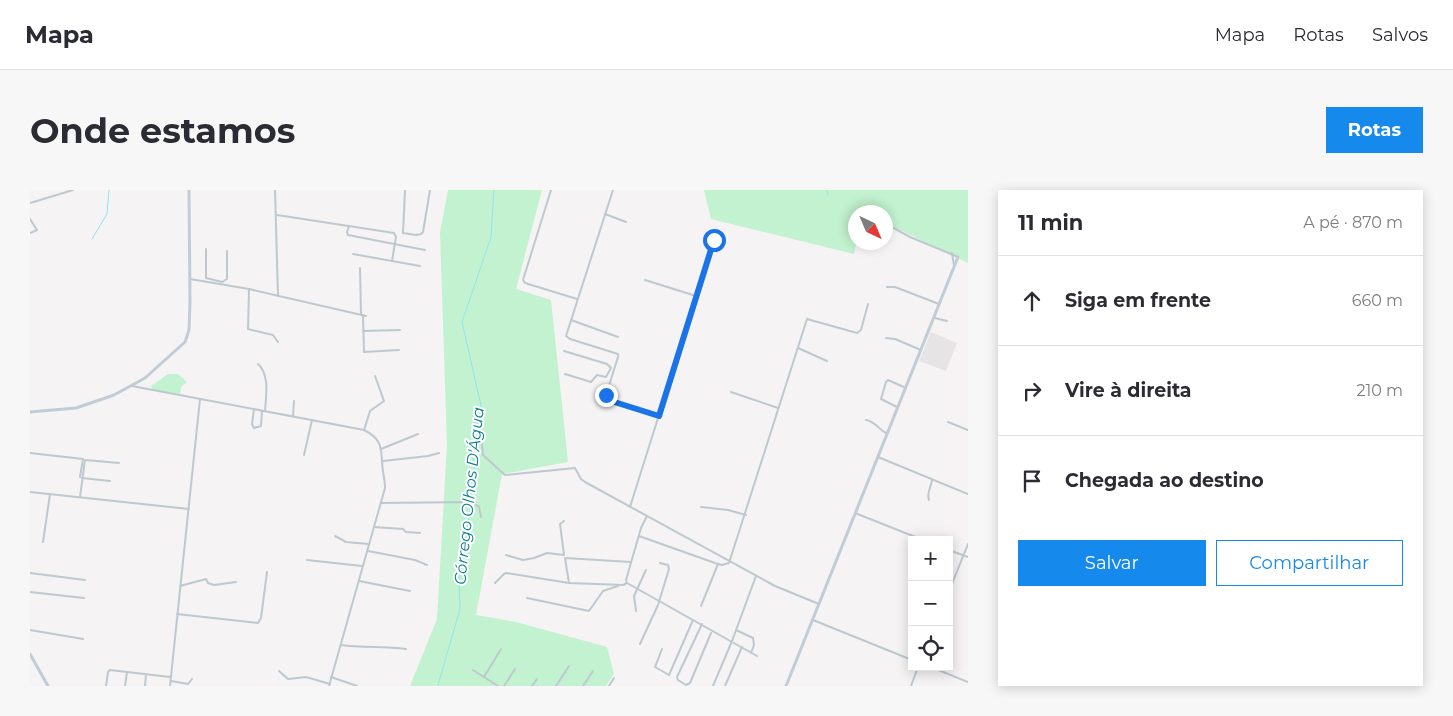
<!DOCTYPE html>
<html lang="pt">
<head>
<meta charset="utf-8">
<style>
  body { margin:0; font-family:Montserrat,sans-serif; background:#f7f7f7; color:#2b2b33 }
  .controls { position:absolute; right:15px; bottom:15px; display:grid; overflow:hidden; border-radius:0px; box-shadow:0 2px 12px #0003 }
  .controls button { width:45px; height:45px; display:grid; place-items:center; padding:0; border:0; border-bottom:1px solid #e1e1e2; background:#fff; color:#2b2b33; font:25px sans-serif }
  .compass { position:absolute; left:818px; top:15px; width:45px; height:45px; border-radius:50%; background:#fff; box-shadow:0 2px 12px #0003; rotate:136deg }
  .stop { position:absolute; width:15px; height:15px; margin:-11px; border:4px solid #1a73e8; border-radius:50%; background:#fff }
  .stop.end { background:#1a73e8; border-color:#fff; box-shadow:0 1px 5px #0008 }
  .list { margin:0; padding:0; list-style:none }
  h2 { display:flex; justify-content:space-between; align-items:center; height:65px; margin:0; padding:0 20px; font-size:21px }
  h2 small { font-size:16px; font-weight:400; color:#7c7c81 }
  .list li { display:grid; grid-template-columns:32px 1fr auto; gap:15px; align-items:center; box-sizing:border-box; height:90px; padding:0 20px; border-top:1px solid #e1e1e2 }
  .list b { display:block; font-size:19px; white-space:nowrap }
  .list em { font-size:16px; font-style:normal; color:#7c7c81 }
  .actions { display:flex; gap:10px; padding:15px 20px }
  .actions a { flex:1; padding:11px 0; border:1px solid #168aec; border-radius:0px; text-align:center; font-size:18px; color:#168aec }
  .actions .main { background:#168aec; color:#fff }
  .icon { flex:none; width:28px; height:28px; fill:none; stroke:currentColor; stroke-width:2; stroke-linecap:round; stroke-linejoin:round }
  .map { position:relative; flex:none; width:938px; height:496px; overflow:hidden; border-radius:0px }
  header { display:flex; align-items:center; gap:30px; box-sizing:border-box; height:70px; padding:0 25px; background:#fff; border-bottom:1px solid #e1e1e2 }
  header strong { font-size:24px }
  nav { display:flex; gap:28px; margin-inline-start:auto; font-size:18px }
  .intro { display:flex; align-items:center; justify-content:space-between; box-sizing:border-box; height:120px; padding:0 30px }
  h1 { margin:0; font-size:35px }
  .button { padding:12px 22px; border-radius:0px; background:#168aec; color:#fff; font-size:18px; font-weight:700 }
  main { display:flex; gap:30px; padding:0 30px }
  aside { flex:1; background:#fff; border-radius:0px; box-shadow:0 2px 12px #0003 }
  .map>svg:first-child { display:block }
  .education { fill:#e6e4e5 }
  .green { fill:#c2f2cf }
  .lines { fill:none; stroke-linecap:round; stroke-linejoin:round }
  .stream { stroke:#8ee6f0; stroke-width:1 }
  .street { stroke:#bdc9cf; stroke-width:2 }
  .secondary { stroke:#c0cdd6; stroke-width:3 }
  .route { stroke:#1a73e8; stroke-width:6 }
  .labels { text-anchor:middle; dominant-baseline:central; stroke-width:4; stroke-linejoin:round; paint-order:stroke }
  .water-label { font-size:16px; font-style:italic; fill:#0a7e8d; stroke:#fff }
</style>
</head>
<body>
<header>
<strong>Mapa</strong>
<nav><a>Mapa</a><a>Rotas</a><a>Salvos</a></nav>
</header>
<div class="intro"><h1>Onde estamos</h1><a class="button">Rotas</a></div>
<main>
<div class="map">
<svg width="938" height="496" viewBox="0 0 938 496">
  <rect width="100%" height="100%" fill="#f5f3f3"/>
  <polygon class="education" points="901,142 927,153 916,181 889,171"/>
  <g class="green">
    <polygon points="418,0 512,0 486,99 521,110 538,272 472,284 446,425 486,432 577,457 584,484 576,496 380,496 407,429 417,255 410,42"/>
    <polygon points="674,0 938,0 938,73 856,33 856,22 826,22 826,53 824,64 681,29"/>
    <polygon points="138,184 148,184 157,192 151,197 150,204 123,200 121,196"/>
  </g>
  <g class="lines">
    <g class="stream">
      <polyline points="797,0 798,5"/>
      <polyline points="62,49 77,24 79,0"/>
      <polyline points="408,495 430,419 429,378 437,343 441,307 445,279 442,254 452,220 432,132 461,47 464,0"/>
    </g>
    <g class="street">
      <polyline points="245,0 248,106"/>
      <polyline points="375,0 373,43 386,45 391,44 393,42 400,0"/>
      <polyline points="521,0 493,90 495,93 547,109"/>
      <polyline points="583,0 536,146 540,149 588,164 588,167 576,205 577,210 629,226"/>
      <polyline points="0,13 43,0"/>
      <polyline points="575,24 596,32"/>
      <polyline points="247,25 364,43 366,47 362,71"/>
      <polyline points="0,29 7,40 0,43"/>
      <polyline points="319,36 317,42 318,45 395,60"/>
      <polyline points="860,36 880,47 928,67"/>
      <polyline points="176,59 176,88 192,92 197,89 197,61"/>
      <polyline points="922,63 924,75"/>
      <polyline points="323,64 390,76"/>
      <polyline points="330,78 331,124"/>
      <polyline points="160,89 219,99 336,126"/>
      <polyline points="615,90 666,106"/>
      <polyline points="857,97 865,97 909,114"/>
      <polyline points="219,99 218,139 243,145 248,152"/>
      <polyline points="333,125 334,162 369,160"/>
      <polyline points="905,128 917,131"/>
      <polyline points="541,130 588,147"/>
      <polyline points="333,141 370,140"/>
      <polyline points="856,148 865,149 891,160"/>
      <polyline points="768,158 797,171"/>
      <polyline points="534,161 577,174 581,178 576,187 567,185 561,192 535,184"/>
      <path d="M228 174C240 185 236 206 235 221"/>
      <path d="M102 196 334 240C356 251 350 263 353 282 354 287 355 292 355 298L299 496"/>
      <polyline points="701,202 748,218"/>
      <polyline points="867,217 851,209 856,192 858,190 876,198"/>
      <polyline points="224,219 222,234 224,238 231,236 232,221"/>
      <polyline points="263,226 264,211"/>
      <path d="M836 230C845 231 848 239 856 243"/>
      <polyline points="918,232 938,240"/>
      <polyline points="445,233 451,245 453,265 475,285 545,278 551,289 555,292 745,396 789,414"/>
      <polyline points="334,240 340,221 354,211 345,186"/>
      <polyline points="351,259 388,244"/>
      <polyline points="0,263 53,269 50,287"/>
      <polyline points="274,265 282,230"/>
      <polyline points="848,267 938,304"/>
      <polyline points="353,271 398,266 409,263"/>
      <polyline points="52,288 80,291"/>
      <polyline points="0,302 159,319"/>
      <polyline points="50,307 55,270 89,273"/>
      <path d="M899 310C896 303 902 296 902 289"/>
      <polyline points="351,313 442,312 449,317 451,327"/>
      <polyline points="600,317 684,50"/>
      <polyline points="671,317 698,320 716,325"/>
      <polyline points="825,323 893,350"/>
      <polyline points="617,326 611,338 596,390 597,393 727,466"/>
      <polyline points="534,331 530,334 534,365"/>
      <polyline points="344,337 373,339 376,342 390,343"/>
      <polyline points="305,346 316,352 339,354"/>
      <polyline points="609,346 685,373 692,375 699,373 777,129 827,143 831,140 838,114"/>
      <polyline points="13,352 20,304"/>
      <polyline points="919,360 938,367"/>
      <polyline points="338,361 385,370 397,375"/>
      <polyline points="476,365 493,370 504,368 517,363 534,365"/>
      <polyline points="277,370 332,376"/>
      <polyline points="0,383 55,390"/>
      <polyline points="329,391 380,401"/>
      <polyline points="465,393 474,384 476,383 539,393 593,395 597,393"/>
      <polyline points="539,393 535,368 601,372"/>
      <polyline points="150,396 176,389 178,393 184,395 206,392"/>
      <polyline points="919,401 938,354"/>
      <polyline points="0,402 54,408"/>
      <polyline points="497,408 559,421 573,401 588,396"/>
      <polyline points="671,416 688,374"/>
      <polyline points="606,421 604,406 616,380"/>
      <polyline points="147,424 228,433 231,428 237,382"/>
      <polyline points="783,430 882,470"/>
      <polyline points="672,434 647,487 648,490 656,495 660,493 681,443"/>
      <polyline points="0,440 53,449"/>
      <polyline points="706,440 723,448 724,455 721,463"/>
      <polyline points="610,454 628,415 639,379 638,375 630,373"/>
      <path d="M311 455C333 458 354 456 376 459"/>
      <polyline points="632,459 625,477 639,485 663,430"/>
      <polyline points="901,477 938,492"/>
      <polyline points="443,480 468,496"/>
      <polyline points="249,481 258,489 276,487 300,494"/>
      <polyline points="301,487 327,496"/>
      <polyline points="454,487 471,459"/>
      <polyline points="141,491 158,494 162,489"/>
      <polyline points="76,496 78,482 80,480 140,487"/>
      <polyline points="95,496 97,482"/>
      <polyline points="115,496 116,484"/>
      <polyline points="140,496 170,209"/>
      <polyline points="474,496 485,479"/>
      <polyline points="502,496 507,489"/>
      <polyline points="526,496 539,476"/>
      <polyline points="553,496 563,481"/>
      <polyline points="579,496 584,488"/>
      <polyline points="683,496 702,451 726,386"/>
      <polyline points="695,496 712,457"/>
      <polyline points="881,496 888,477"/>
    </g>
    <g class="secondary">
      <polyline points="0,222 46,218 84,205 115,188 155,152 159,140 160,112 159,0"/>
      <polyline points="0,464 18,496"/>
      <polyline points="756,496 928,67"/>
    </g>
  </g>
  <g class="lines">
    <polyline class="route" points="576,205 578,210 629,226 684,50"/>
  </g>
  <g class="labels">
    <g class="water-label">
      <text transform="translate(439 306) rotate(-84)">Córrego Olhos D'Água</text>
    </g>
  </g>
</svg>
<div class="controls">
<button>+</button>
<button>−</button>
<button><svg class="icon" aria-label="locate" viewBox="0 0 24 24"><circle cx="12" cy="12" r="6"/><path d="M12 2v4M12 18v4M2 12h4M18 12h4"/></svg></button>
</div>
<svg class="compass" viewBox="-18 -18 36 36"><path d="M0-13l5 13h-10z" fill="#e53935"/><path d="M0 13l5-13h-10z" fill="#7c7c81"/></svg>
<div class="stop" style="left:684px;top:50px"></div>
<div class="stop end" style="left:576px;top:205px"></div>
</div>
<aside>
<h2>11 min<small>A pé · 870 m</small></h2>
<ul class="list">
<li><svg class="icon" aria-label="ahead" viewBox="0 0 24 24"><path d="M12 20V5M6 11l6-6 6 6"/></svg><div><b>Siga em frente</b></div><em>660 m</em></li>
<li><svg class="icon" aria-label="right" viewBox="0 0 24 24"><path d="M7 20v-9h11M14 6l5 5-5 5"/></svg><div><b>Vire à direita</b></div><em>210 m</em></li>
<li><svg class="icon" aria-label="arrive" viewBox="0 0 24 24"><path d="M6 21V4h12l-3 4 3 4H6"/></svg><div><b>Chegada ao destino</b></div></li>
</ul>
<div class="actions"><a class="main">Salvar</a><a>Compartilhar</a></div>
</aside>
</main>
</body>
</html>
